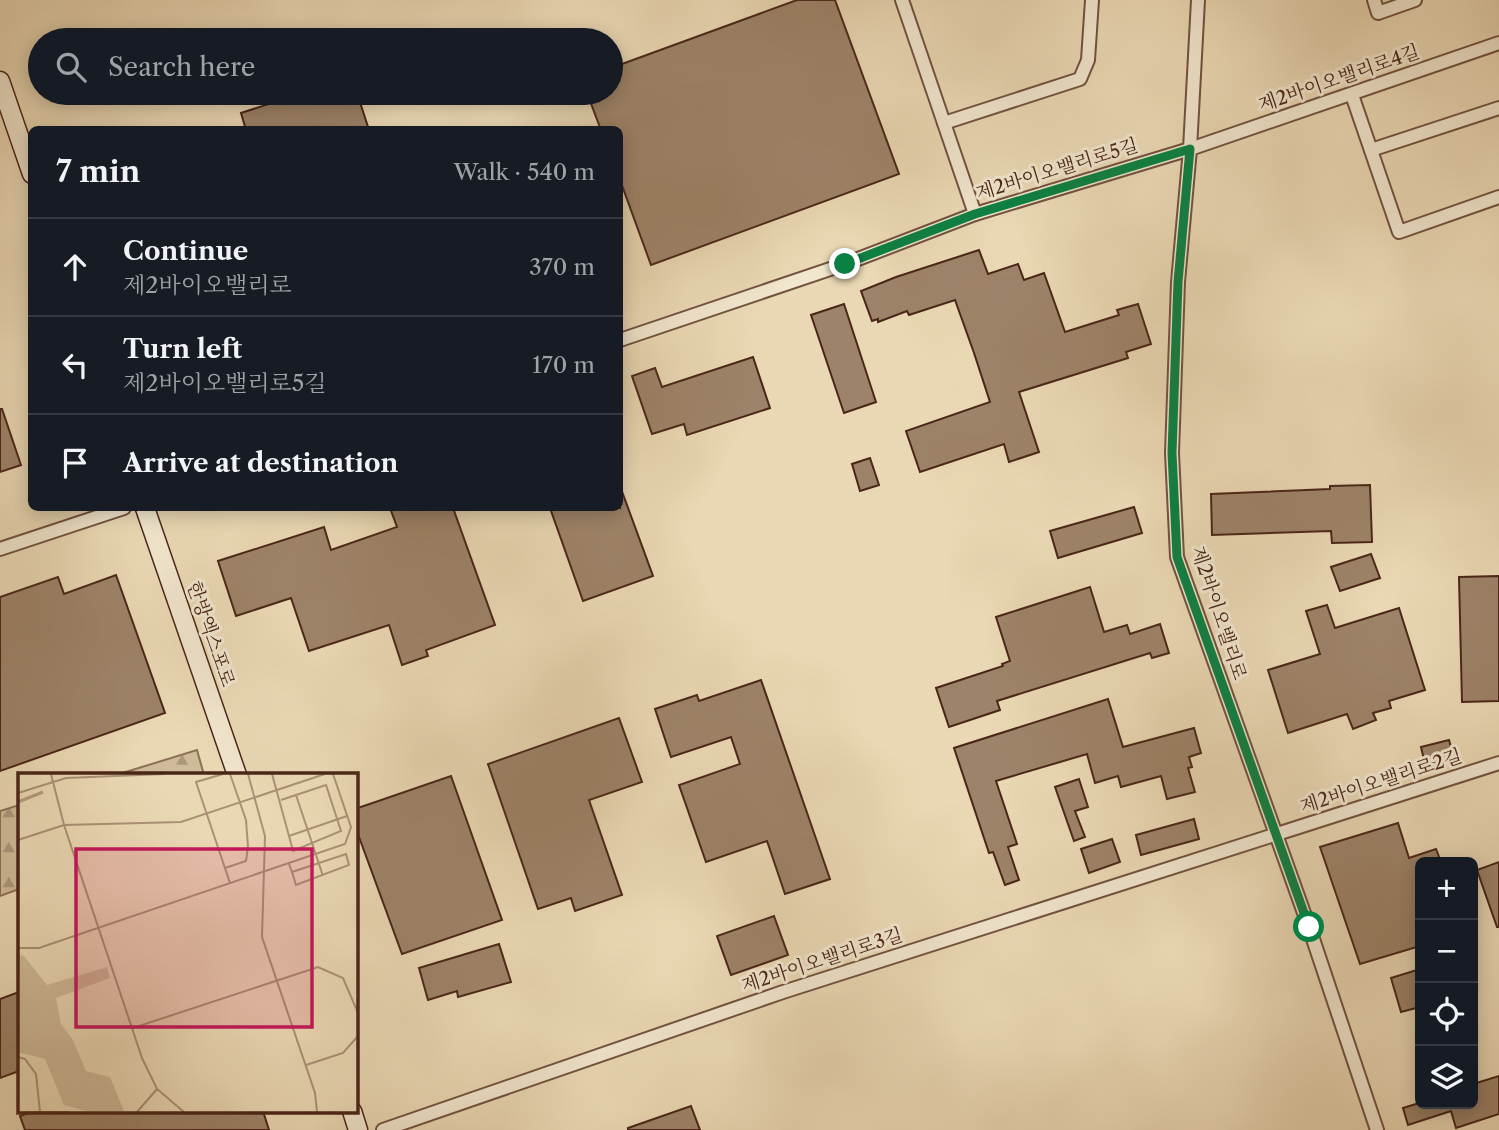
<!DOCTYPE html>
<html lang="en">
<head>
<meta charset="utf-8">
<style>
  body { margin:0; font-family:"Libre Caslon Text","Noto Serif KR",serif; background:#20242c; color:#f1f3f6 }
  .controls { position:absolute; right:21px; bottom:21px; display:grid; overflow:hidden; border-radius:10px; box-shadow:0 4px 18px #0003 }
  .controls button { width:63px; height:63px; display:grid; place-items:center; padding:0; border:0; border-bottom:2px solid #363941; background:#171b24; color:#f1f3f6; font:35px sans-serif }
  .stop { position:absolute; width:21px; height:21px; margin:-16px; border:5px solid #0b8043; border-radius:50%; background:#fff }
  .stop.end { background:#0b8043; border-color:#fff; box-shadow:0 2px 7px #0008 }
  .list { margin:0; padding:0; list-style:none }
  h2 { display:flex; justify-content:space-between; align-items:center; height:91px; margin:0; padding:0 28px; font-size:30px }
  h2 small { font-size:23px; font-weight:400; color:#9ea1a6 }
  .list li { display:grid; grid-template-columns:46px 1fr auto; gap:21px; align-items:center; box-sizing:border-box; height:98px; padding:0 28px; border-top:2px solid #363941 }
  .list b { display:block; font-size:26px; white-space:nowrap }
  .list p { margin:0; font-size:23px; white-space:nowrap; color:#9ea1a6 }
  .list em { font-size:23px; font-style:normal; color:#9ea1a6 }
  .icon { flex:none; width:38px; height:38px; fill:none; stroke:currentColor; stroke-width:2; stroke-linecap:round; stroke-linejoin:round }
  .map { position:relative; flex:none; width:1499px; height:1130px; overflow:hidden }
  .search { position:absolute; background:#171b24; box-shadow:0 4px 18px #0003; left:28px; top:28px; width:595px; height:77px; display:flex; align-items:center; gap:18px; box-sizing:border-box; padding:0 24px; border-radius:38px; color:#9ea1a6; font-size:26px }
  .panel { position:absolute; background:#171b24; box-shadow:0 4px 18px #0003; left:28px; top:126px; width:595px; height:385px; border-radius:10px }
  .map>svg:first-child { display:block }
  .forest { fill:url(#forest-firs); stroke:#8c7058; stroke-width:2 }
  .building { fill:#9d8369; stroke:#4a2618; stroke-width:2 }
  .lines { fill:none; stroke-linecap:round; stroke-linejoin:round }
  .street-casing { stroke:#72523f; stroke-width:16 }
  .secondary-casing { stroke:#4a2618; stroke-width:21 }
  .street { stroke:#f1e6ce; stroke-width:12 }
  .secondary { stroke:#f1e6ce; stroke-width:18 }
  .route { stroke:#0b8043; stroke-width:9 }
  .labels { text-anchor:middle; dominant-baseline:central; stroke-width:6; stroke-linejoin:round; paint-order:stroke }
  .street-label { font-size:19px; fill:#4a2618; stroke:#f1e6ce }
  .inset-river { fill:none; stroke:#b49b7f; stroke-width:3.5 }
  .inset-road { fill:none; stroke:#aa9176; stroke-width:2 }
  .view { fill:#c2185b; fill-opacity:0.15; stroke:#c2185b; stroke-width:3.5 }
  .inset-edge { fill:none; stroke:#4a2618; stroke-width:3.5 }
</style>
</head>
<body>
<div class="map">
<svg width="1499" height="1130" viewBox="0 0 1499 1130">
  <defs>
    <pattern id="forest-firs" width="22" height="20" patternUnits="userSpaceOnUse" patternTransform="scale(1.75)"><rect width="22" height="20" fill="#cfba99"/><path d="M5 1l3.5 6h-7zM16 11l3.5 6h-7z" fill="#aa977c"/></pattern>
  </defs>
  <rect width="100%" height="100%" fill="#ead8b4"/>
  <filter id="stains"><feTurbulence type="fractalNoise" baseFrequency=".00286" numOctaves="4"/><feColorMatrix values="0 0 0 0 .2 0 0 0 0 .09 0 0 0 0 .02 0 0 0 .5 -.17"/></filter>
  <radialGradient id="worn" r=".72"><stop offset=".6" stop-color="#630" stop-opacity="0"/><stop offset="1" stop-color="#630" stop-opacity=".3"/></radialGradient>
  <g class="forest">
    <polygon points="197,750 204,775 116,775"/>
    <polygon points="19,805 19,889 0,896 0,811"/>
  </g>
  <g class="building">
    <polygon points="797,0 835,0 899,174 651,265 620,180 620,130 601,130 587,93 611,93 611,68"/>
    <polygon points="303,93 357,93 369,130 246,130 241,113"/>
    <polygon points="979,250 988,274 1018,264 1024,280 1044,273 1065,332 1119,315 1117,310 1138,304 1151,344 1126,352 1128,358 1019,392 1039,452 1009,462 1004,444 920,472 906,431 990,402 974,353 955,300 909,315 907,311 878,322 878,319 872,321 861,291 896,277"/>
    <polygon points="844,304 876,402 844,413 811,315"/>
    <polygon points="753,357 770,408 687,435 684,424 652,434 632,376 655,368 662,387"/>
    <polygon points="0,409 2,409 21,465 0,472"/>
    <polygon points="870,458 879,485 860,491 852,464"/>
    <polygon points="1370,485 1372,542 1332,543 1331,531 1212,535 1211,494 1330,489 1330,486"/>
    <polygon points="620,486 653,576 583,601 550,508 620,508"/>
    <polygon points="1134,507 1142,533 1058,558 1050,531"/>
    <polygon points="390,508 453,508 495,625 426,650 428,656 402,665 389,625 309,651 291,598 236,616 218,561 324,527 331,550 397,527"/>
    <polygon points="1371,554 1380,578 1340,591 1331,567"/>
    <polygon points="116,575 165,713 0,771 0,597 58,577 64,594"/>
    <polygon points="1499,576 1499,701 1462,702 1459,577"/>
    <polygon points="1090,587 1104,632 1127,625 1130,634 1160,624 1169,653 1152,658 1150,653 997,701 1000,710 949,727 936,688 1003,666 1002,664 1010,661 996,617"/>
    <polygon points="1327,605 1335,628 1399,608 1425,690 1389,701 1391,708 1373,713 1376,720 1353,729 1347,714 1288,733 1268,670 1320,654 1306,611"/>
    <polygon points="761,680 830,879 785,894 767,841 706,862 679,785 740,764 731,737 671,757 655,709 697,695 699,701"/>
    <polygon points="1108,699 1123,747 1194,728 1201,753 1189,757 1192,767 1188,768 1195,792 1167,799 1161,776 1121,787 1118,776 1095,783 1087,754 996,781 1017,844 1008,847 1019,880 1005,885 993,852 989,853 954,748"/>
    <polygon points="619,718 642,782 589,800 622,895 575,911 571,898 538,909 488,764"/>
    <polygon points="1449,740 1454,757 1425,764 1421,747"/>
    <polygon points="451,776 502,920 402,954 355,826 355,809"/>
    <polygon points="1079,779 1088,807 1075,811 1085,837 1074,841 1055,787"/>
    <polygon points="1194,819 1199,839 1141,855 1136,835"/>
    <polygon points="1398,823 1409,858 1436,849 1441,862 1420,862 1420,946 1360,964 1320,847"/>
    <polygon points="1112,839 1120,862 1089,873 1081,849"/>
    <polygon points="1499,862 1499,927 1497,927 1477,870"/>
    <polygon points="774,916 788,955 731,975 717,936"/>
    <polygon points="499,944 511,982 458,997 457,991 428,1000 419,968"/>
    <polygon points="1420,969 1420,1007 1401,1012 1391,978"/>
    <polygon points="19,992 19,1071 0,1078 0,999"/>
    <polygon points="1499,1076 1499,1114 1456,1128 1451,1111 1408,1125 1403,1108 1416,1104 1473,1104 1473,1084"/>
    <polygon points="691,1106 700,1130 628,1130 628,1128"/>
    <polygon points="34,1111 263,1111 269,1130 25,1130 20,1116"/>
  </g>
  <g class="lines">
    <defs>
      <g id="street">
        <polyline points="902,0 975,214"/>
        <polyline points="1198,0 1190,149 1178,282 1172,453 1177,557 1309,927 1377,1130"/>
        <polyline points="1374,0 1378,13 1415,0"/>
        <polyline points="1352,95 1399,232 1499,197"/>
        <polyline points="944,123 1080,79 1088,60 1092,0"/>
        <polyline points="1371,150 1499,108"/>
        <polyline points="620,340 845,264 975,214 1190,149 1499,43"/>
        <polyline points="0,549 124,508"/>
        <polyline points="383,1130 783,992 1499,763"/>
      </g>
      <g id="secondary">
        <polyline points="0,81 32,174"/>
        <polyline points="145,508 237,775"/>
        <polyline points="352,1111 358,1130"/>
      </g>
    </defs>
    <use href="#street" class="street-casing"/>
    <use href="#secondary" class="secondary-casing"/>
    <use href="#street" class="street"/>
    <use href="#secondary" class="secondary"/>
  </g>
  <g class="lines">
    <polyline class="route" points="845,264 975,214 1190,149 1178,282 1172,453 1177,557 1309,927"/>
  </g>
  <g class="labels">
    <g class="street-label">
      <text transform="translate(1339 78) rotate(-19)">제2바이오밸리로4길</text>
      <text transform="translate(1057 169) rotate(-17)">제2바이오밸리로5길</text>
      <text transform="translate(1219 613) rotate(72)">제2바이오밸리로</text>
      <text transform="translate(211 634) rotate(71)">한방엑스포로</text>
      <text transform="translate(1381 781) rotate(-18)">제2바이오밸리로2길</text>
      <text transform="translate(822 960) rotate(-18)">제2바이오밸리로3길</text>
    </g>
  </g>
  <g transform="translate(18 773)">
    <rect width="340" height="340" fill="#ead8b4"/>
    <path d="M0 182 6 183 29 212 89 194 92 205 38 225 43 251 55 267 68 298 92 304 106 338 72 339 46 332 27 286 0 279Z" fill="#cfba99"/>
    <path class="inset-river" d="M0 29 25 19"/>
    <path class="inset-road" d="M33 1 46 52 124 285 139 316 166 339M205 1 178 9 212 110M230 1 247 63 244 164 297 320 299 339M254 1 271 63 329 43M0 20 48 5 146 1M278 22 305 103M263 27 308 12 323 58 275 78 271 63M0 67 46 52 163 49 307 1M271 91 274 99 278 112 331 92 328 81 274 99M207 95 228 88 230 74 228 47 212 1M0 175H21L327 71 333 54 315 1M115 255 300 194 325 205 340 240M0 284 7 286 18 301 22 339M288 292 325 280 340 263M7 339H51M119 339 139 316"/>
    <path class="view" d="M58 76H294V254H58Z"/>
    <rect width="340" height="340" class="inset-edge"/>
  </g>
  <rect width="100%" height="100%" filter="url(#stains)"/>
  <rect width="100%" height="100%" fill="url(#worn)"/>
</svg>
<div class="controls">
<button>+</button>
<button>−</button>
<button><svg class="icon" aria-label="locate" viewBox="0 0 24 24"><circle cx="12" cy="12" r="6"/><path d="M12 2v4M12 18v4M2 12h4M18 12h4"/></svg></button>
<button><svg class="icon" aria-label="layers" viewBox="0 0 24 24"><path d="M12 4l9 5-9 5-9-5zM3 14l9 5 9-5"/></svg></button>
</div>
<div class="stop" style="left:1309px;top:927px"></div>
<div class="stop end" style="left:845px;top:264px"></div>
<div class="search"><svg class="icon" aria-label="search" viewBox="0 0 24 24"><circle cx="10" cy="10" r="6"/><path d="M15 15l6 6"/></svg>Search here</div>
<section class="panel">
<h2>7 min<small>Walk · 540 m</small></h2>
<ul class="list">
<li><svg class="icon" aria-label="ahead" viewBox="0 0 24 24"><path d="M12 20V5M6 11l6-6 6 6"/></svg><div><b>Continue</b><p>제2바이오밸리로</p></div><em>370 m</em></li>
<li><svg class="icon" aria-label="left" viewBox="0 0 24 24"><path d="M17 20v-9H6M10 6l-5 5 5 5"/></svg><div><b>Turn left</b><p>제2바이오밸리로5길</p></div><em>170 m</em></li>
<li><svg class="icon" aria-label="arrive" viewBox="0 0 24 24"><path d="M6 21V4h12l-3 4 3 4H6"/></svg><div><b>Arrive at destination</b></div></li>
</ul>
</section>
</div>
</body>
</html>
